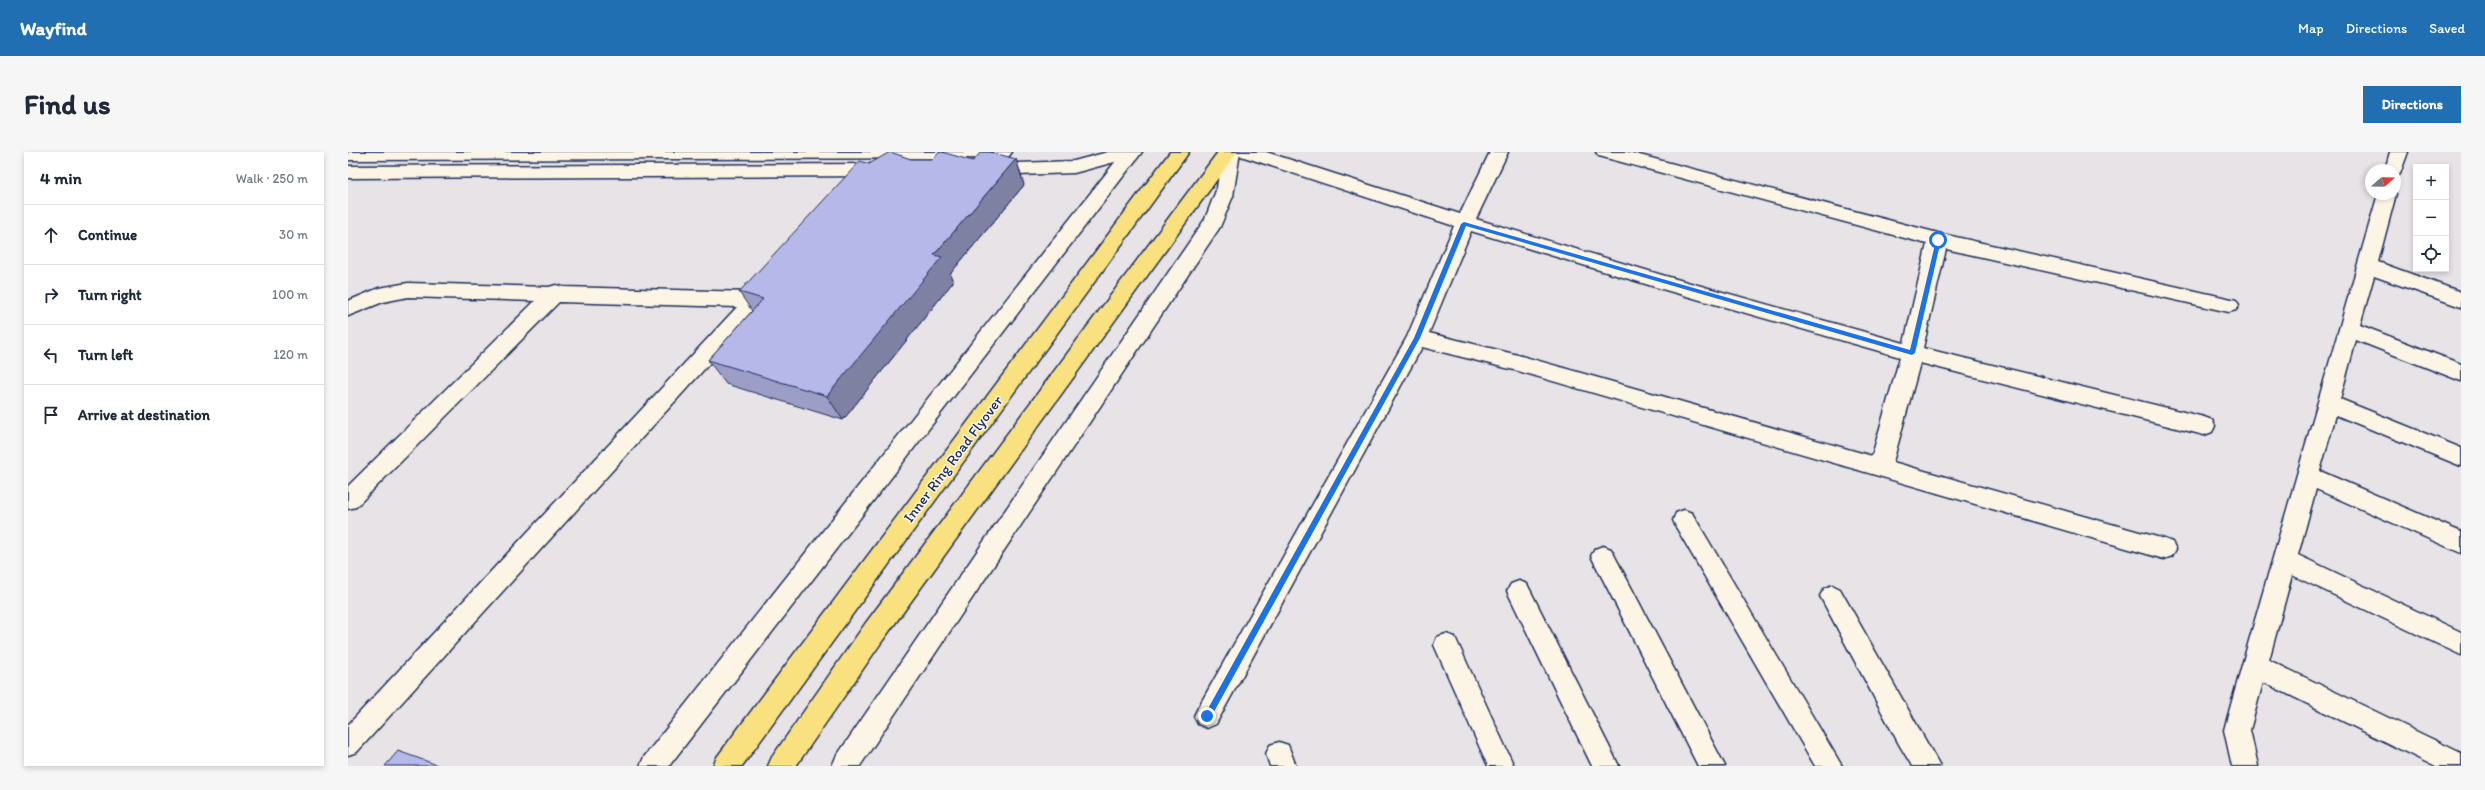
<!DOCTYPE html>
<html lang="en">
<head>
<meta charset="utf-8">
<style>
  body { margin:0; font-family:Itim,sans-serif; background:#f6f6f7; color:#1f2937 }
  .controls { position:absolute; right:12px; top:12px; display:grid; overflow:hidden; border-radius:0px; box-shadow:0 2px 6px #0003 }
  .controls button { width:36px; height:36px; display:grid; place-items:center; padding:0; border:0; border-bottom:1px solid #e0e1e3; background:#fff; color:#1f2937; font:20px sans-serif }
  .compass { position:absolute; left:2017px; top:12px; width:36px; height:36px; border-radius:50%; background:#fff; box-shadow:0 2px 6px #0003; rotate:70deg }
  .stop { position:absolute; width:12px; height:12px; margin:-9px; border:3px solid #1a73e8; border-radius:50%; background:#fff }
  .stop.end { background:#1a73e8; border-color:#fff; box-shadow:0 1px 4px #0008 }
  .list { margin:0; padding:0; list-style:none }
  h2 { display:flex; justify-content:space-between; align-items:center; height:52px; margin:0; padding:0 16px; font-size:17px }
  h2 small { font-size:13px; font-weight:400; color:#747a83 }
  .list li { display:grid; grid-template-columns:26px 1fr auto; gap:12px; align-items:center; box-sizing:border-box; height:60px; padding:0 16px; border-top:1px solid #e0e1e3 }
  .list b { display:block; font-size:15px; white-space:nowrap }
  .list em { font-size:13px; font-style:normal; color:#747a83 }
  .icon { flex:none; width:22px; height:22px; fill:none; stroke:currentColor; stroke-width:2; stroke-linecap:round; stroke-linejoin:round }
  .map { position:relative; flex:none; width:2113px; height:614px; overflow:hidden; border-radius:0px }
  header { display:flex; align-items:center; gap:24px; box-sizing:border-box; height:56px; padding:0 20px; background:#1f6fb2; color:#fff }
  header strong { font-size:19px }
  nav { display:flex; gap:22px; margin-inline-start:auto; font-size:14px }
  .intro { display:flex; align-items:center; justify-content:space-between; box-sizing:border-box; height:96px; padding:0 24px }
  h1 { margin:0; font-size:28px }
  .button { padding:10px 18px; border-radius:0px; background:#1f6fb2; color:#fff; font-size:14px; font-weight:700 }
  main { display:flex; gap:24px; padding:0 24px }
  aside { flex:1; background:#fff; border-radius:0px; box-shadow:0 2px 6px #0003 }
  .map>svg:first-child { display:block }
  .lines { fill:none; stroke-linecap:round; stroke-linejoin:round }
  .minor-casing { stroke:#1b2f5e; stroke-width:3 }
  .tertiary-casing { stroke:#1b2f5e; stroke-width:3 }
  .trunk-casing { stroke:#1b2f5e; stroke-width:3 }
  .minor { fill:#fcf5e5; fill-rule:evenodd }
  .tertiary { fill:#fcf5e5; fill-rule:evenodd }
  .trunk { fill:#fae180; fill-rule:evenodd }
  .wall { fill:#9d9ec8; stroke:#1b2f5e }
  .shaded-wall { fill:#7f81a3; stroke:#1b2f5e }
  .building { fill:#b6b8e9; stroke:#1b2f5e }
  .route { fill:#1a73e8 }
  .labels { text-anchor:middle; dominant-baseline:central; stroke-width:3; stroke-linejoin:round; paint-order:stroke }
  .street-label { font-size:15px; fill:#1b2f5e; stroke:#fcf5e5 }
</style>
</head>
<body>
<header>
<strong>Wayfind</strong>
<nav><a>Map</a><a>Directions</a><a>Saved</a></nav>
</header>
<div class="intro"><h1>Find us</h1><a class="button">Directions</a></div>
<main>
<aside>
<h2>4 min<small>Walk · 250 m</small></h2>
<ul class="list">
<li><svg class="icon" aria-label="ahead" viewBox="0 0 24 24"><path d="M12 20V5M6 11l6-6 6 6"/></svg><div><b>Continue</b></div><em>30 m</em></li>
<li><svg class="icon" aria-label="right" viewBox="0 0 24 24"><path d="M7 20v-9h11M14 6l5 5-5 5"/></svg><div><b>Turn right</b></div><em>100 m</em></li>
<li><svg class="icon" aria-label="left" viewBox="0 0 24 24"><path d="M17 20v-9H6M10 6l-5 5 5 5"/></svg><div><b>Turn left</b></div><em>120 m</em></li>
<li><svg class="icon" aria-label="arrive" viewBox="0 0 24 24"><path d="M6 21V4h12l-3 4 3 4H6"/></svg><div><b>Arrive at destination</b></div></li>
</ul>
</aside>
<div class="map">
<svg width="2113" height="614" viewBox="0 0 2113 614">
  <rect width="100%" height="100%" fill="#e7e3e6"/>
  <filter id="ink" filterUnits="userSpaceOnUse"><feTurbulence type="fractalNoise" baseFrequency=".025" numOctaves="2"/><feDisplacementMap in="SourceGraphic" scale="8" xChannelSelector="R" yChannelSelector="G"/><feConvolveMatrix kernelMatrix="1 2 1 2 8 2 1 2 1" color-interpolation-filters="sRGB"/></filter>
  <g filter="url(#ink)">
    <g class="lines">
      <defs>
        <g id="minor">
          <polygon points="760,0 792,0 789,4 726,21 642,24 636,22 633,18 636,14 642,12 726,9"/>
          <path d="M890 0H918L1112 62 1142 0H1160L1128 67 1314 123 1556 191 1579 92 1251 4 1248 0H1280L1590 81 1888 148 1891 153 1888 158 1881 160 1598 97 1575 196 1856 265 1864 268 1867 274 1864 280 1856 283 1572 211 1545 310 1816 387 1824 390 1828 397 1824 404 1816 407 1170 219 1074 195 868 572 859 576 850 572 846 564 850 556 1059 185 1106 74 893 4ZM1123 79 1314 137 1552 205 1524 304 1170 203 1081 181Z"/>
          <polygon points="2042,0 2060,0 2052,22 2047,24 2047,18 2037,18"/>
          <polygon points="533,12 539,14 542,18 539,22 533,24 0,26 0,14"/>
          <polygon points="2047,40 2048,42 2030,110 2113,140 2113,155 2026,124 2012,173 2113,212 2113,229 2008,188 1992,247 2113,296 2113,314 1988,263 1972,319 2113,380 2113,401 1968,337 1950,403 2113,480 2113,503 1944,423 1921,508 2113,601 2113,614 2086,614 1915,530 1902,578 1910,614 1884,614 1876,578 1894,513 2030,42 2047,42"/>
          <polygon points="422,125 429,127 432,132 429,137 9,600 0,603 0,573 389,155 211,150 8,355 0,357 0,334 187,149 60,145 35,150 0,164 0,149 31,136 60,131 201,135 208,133 215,135 402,140 415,127"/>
          <polygon points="1336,358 1344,361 1494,614 1467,614 1328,375 1325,368 1328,361"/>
          <polygon points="1255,394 1263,397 1377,614 1350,614 1243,404 1247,397"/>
          <polygon points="1171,429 1179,432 1271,614 1244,614 1159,439 1163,432"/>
          <polygon points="1484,433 1492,437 1592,614 1564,614 1552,594 1472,444 1476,437"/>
          <polygon points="1098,482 1107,485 1166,614 1140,614 1086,493 1089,485"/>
          <polygon points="931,590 940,593 948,614 922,614 918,602 922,593"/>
        </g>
        <g id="tertiary">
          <polygon points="0,0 664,0 661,4 655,6 0,8"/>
          <polygon points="775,0 794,0 321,614 292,614 296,605"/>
          <polygon points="874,0 892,0 885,44 872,75 512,614 484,614 488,605 857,67 869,36"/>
        </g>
        <g id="trunk">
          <polygon points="822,0 841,0 394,614 365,614 369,605"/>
          <polygon points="870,0 889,0 535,488 448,614 420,614 424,605 517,472"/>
        </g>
      </defs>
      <use href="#minor" class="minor-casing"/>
      <use href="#tertiary" class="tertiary-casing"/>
      <use href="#trunk" class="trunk-casing"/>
      <use href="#minor" class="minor"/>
      <use href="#tertiary" class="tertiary"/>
      <use href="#trunk" class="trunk"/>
    </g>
    <polygon class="wall" points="563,7 625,9 668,7 676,33 602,122 605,130 495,268 378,232 360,208 404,159 391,140 521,12"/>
    <polygon class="shaded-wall" points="668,7 676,33 602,122 605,130 495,268 479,244 586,103"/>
    <g class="building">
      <polygon points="542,0 563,7 585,7 592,0 594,0 625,9 633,0 642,0 668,7 586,103 594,105 479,244 360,208 415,147 391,140 512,9 521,12"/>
      <polygon points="50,599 92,614 37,614"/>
    </g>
  </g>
  <polygon class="route" points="1116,70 1562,198 1588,88 1590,86 1593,88 1567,201 1564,203 1118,74 1072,186 862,567 857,567 857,562 1066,186 1113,72"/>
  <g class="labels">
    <g class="street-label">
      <text transform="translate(605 307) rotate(-53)">Inner Ring Road Flyover</text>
    </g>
  </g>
</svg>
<div class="controls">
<button>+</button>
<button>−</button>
<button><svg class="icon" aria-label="locate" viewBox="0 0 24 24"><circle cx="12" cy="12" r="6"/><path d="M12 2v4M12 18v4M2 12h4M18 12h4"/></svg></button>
</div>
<svg class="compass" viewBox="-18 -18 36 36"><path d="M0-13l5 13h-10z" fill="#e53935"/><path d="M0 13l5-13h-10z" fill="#747a83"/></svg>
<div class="stop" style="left:1590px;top:88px"></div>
<div class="stop end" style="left:859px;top:564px"></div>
</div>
</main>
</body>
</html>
